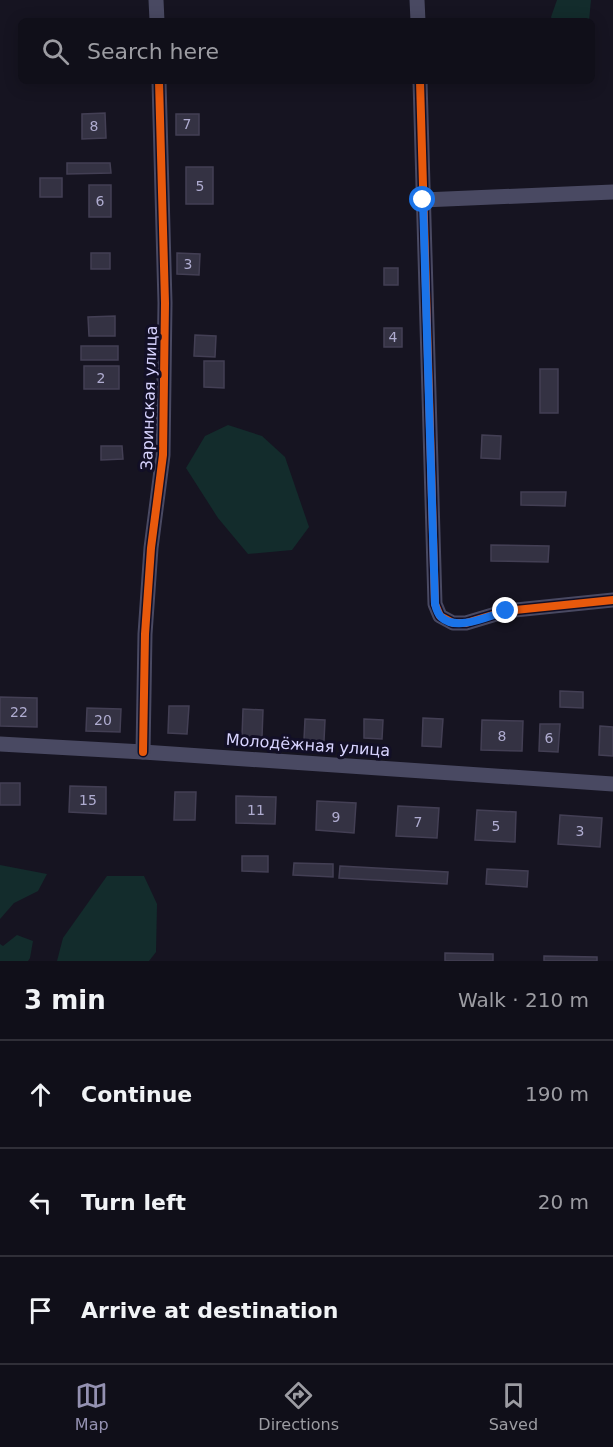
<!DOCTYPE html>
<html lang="en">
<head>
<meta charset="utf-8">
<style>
  body { margin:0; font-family:"DejaVu Sans",sans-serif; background:#191822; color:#f1f3f6 }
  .stop { position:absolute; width:18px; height:18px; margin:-14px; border:4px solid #1a73e8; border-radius:50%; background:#fff }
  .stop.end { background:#1a73e8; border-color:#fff; box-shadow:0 2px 6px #0008 }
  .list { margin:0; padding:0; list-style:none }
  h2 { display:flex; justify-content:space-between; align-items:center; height:78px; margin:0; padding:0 24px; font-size:26px }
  h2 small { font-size:20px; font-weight:400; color:#9c9ca2 }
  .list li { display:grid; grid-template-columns:39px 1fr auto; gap:18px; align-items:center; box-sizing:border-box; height:108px; padding:0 24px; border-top:2px solid #302f38 }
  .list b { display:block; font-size:22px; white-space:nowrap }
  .list em { font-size:20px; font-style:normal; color:#9c9ca2 }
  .icon { flex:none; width:33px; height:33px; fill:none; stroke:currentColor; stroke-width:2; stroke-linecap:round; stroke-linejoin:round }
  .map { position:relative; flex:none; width:613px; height:961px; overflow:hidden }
  .search { position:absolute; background:#100f19; box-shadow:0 3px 15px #0003; left:18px; right:18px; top:18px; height:66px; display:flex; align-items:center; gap:15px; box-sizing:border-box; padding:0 21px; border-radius:9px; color:#9c9ca2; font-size:22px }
  .sheet { height:402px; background:#100f19 }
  nav { display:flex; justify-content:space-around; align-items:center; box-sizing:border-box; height:84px; border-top:2px solid #302f38; background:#100f19; font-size:16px; color:#9c9ca2 }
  nav a { display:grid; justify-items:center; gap:3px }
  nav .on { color:#9491b1 }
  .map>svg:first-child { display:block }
  .green { fill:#132c2c }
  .building { fill:#343243; stroke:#433f54; stroke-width:1.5 }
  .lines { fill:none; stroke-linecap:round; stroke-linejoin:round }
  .minor { stroke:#494962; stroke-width:15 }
  .cycleway-casing { stroke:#120f26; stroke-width:11 }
  .cycleway { stroke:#e8590c; stroke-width:8 }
  .route { stroke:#1a73e8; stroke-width:8 }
  .labels { text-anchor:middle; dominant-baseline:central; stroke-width:6; stroke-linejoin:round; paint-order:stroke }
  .number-label { font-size:14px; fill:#afacd0 }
  .street-label { font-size:16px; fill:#d8d4ff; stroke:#120f26 }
</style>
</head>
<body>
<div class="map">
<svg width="613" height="961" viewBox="0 0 613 961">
  <rect width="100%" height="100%" fill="#161421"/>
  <g class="green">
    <polygon points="557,0 591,0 589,21 553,21 551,17"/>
    <polygon points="228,425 262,436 285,457 309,527 292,550 248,554 218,518 186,468 205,436"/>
    <polygon points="0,865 47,874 38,891 14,903 0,919"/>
    <polygon points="107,876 144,876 157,904 156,952 149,961 57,961 63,938"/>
    <polygon points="17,935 33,941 30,958 28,961 0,961 0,944 3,946"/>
  </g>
  <g class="building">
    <polygon points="105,113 106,138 82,139 82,114"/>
    <rect x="176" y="114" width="23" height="21"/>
    <polygon points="67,163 110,163 111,173 67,174"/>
    <rect x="186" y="167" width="27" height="37"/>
    <rect x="40" y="178" width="22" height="19"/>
    <rect x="89" y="185" width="22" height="32"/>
    <rect x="91" y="253" width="19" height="16"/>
    <polygon points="177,253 200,254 199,275 177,274"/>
    <rect x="384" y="268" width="14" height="17"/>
    <polygon points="115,316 115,336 89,336 88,317"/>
    <rect x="384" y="328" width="18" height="19"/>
    <polygon points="195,335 216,336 215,357 194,356"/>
    <rect x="81" y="346" width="37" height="14"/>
    <polygon points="204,361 224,361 224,388 204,387"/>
    <rect x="84" y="366" width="35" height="23"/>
    <rect x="540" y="369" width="18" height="44"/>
    <polygon points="482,435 501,436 500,459 481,458"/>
    <polygon points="101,446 122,446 123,459 101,460"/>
    <polygon points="521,492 566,492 565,506 521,505"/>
    <polygon points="491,545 549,546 548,562 491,561"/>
    <polygon points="560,691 583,692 583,708 560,707"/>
    <polygon points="0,697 37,698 37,727 0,726"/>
    <polygon points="169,706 189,706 187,734 168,733"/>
    <polygon points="87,708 121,709 120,732 86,731"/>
    <polygon points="243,709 263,710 262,737 242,737"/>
    <polygon points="423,718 443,719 441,747 422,746"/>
    <polygon points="305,719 325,720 324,741 304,740"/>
    <polygon points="364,719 383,720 382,739 364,738"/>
    <polygon points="482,720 523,721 522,751 481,750"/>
    <polygon points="540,724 560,724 558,752 539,751"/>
    <polygon points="600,726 613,727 613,756 599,755"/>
    <rect x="0" y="783" width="20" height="22"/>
    <polygon points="70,786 106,787 106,814 69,812"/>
    <polygon points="175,792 196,792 195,820 174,820"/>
    <polygon points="236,796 276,797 275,824 236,823"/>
    <polygon points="317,801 356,803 354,833 316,830"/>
    <polygon points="398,806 439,808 437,838 396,836"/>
    <polygon points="477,810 516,812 515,842 475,840"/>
    <polygon points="560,815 602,818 600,847 558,844"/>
    <polygon points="242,856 268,856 268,872 242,871"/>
    <polygon points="294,863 333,864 333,877 293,875"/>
    <polygon points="340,866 448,872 447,884 339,878"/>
    <polygon points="487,869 528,871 527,887 486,884"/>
    <polygon points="445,953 493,954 493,961 445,961"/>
    <polygon points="544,956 597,957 597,961 544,961"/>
  </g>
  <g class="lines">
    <g class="minor">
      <polyline points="156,0 157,21"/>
      <polyline points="417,0 418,21"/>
      <polyline points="420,81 435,604 440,616 453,623 466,623 506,611 613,600"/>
      <polyline points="423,200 613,192"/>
      <polyline points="0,744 143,752 613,784"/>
      <polyline points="143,752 145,634 151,548 163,455 165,303 159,81"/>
    </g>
    <defs>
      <g id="cycleway">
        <polyline points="420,81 435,604 440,616 453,623 466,623 506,611 613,600"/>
        <polyline points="143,752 145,634 151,548 163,455 165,303 159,81"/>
      </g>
    </defs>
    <use href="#cycleway" class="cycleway-casing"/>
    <use href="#cycleway" class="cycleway"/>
  </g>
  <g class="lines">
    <path class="route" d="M423 200 435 604C436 608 438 614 441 617 457 632 488 616 506 611"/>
  </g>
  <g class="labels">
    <g class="number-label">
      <text x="187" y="124">7</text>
      <text x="94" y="126">8</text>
      <text x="200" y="186">5</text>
      <text x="100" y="201">6</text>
      <text x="188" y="264">3</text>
      <text x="393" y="337">4</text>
      <text x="101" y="378">2</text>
      <text x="19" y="712">22</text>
      <text x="103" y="720">20</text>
      <text x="502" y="736">8</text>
      <text x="549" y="738">6</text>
      <text x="88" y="800">15</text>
      <text x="256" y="810">11</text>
      <text x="336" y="817">9</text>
      <text x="418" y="822">7</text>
      <text x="496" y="826">5</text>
      <text x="580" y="831">3</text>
    </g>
    <g class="street-label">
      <text transform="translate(149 398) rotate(-88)">Заринская улица</text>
      <text transform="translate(308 745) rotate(4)">Молодёжная улица</text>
    </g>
  </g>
</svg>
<div class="stop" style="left:423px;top:200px"></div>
<div class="stop end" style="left:506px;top:611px"></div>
<div class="search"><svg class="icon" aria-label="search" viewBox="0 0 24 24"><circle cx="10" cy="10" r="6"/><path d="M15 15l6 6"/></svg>Search here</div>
</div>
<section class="sheet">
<h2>3 min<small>Walk · 210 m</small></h2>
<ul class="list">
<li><svg class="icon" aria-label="ahead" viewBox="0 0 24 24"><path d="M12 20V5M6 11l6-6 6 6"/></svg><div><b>Continue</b></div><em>190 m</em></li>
<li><svg class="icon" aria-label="left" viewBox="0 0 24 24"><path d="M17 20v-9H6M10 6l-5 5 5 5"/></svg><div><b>Turn left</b></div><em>20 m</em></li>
<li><svg class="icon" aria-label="arrive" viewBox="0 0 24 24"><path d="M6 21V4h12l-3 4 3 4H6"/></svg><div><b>Arrive at destination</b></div></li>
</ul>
</section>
<nav>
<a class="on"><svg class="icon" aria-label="map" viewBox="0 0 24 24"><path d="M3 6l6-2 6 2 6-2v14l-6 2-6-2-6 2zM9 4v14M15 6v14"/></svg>Map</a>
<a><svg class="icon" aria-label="directions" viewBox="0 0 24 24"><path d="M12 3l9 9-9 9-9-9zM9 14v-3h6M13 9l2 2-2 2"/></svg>Directions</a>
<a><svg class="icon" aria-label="saved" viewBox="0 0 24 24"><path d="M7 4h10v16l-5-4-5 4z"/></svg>Saved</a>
</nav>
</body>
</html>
